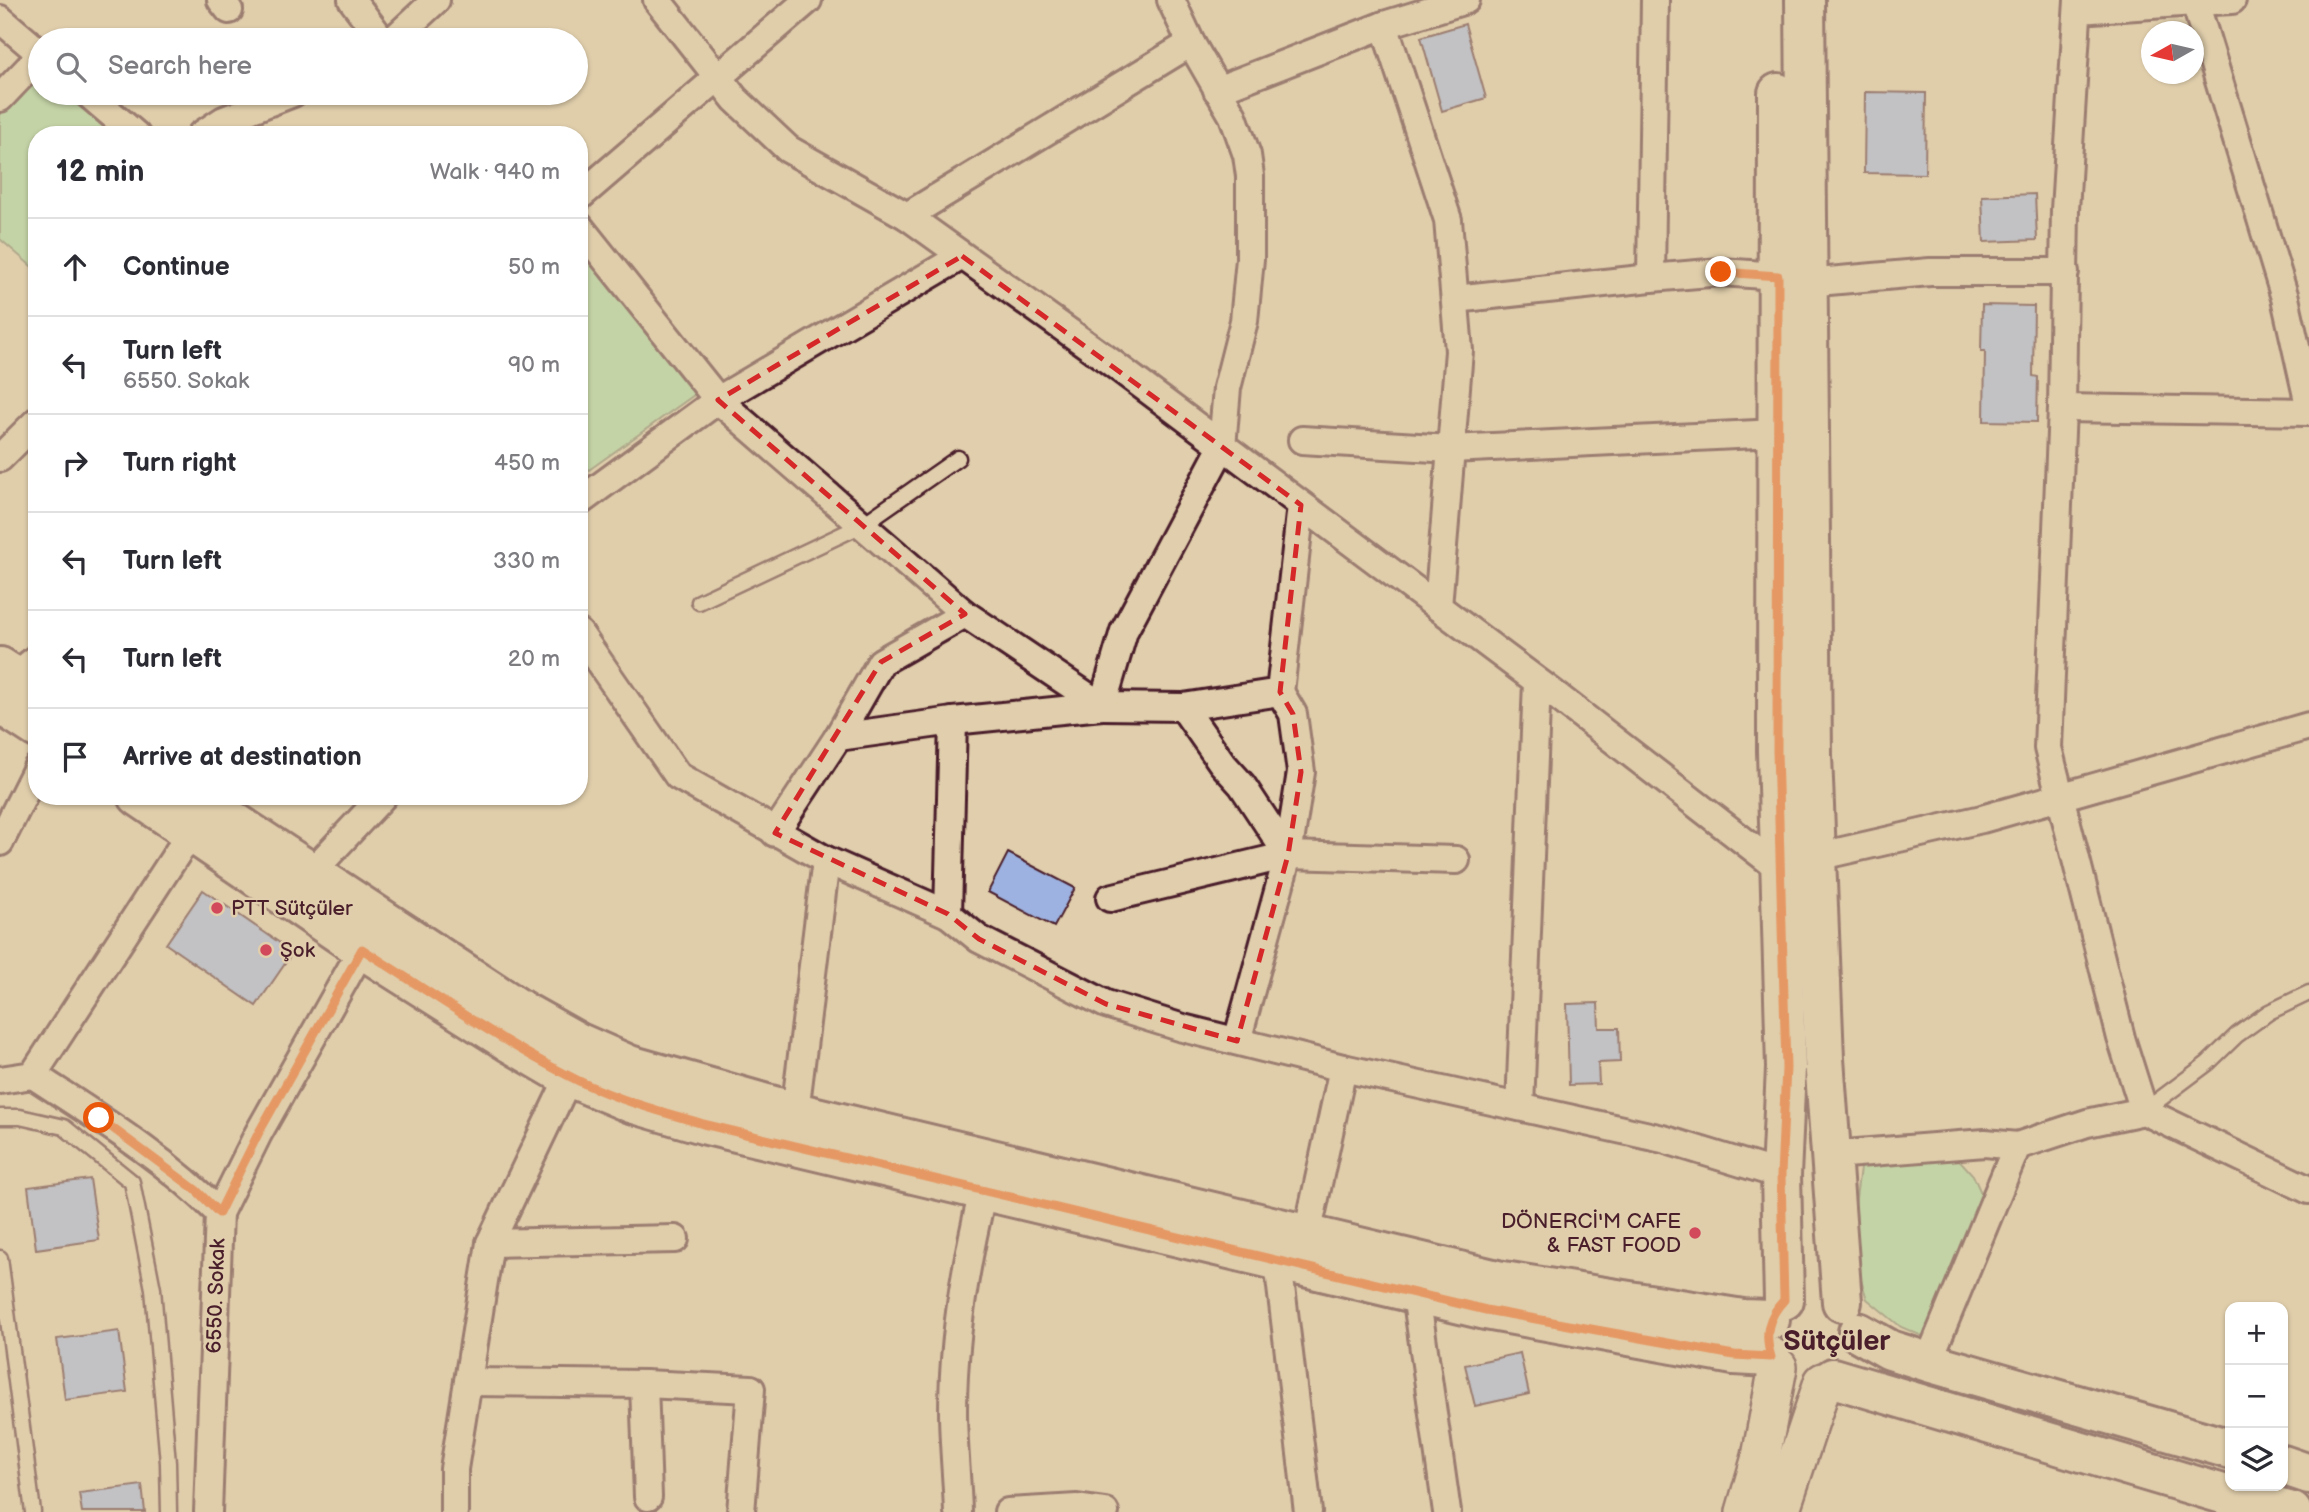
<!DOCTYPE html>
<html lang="en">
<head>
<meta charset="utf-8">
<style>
  body { margin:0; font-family:"Balsamiq Sans",sans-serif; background:#f2f2f3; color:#2b2b33 }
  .controls { position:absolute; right:21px; bottom:21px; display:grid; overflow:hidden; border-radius:14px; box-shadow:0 2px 5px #0004 }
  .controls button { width:63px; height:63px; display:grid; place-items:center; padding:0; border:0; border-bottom:2px solid #e1e1e2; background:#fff; color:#2b2b33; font:35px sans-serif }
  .compass { position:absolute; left:2141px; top:21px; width:63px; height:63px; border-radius:50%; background:#fff; box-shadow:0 2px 5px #0004; rotate:262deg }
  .stop { position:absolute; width:21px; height:21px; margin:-16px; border:5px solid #ea580c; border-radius:50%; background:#fff }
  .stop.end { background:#ea580c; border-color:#fff; box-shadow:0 2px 7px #0008 }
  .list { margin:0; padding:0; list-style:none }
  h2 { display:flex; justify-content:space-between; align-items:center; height:91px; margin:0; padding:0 28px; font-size:30px }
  h2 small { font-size:23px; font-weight:400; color:#7c7c81 }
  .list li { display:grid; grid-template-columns:46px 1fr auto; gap:21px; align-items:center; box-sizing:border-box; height:98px; padding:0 28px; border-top:2px solid #e1e1e2 }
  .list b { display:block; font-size:26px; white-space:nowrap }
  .list p { margin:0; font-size:23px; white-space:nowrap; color:#7c7c81 }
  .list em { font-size:23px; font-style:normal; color:#7c7c81 }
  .icon { flex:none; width:38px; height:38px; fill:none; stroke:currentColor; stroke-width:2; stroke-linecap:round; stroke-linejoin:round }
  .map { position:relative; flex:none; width:2309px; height:1512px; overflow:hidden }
  .search { position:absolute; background:#fff; box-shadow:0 2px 5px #0004; left:28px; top:28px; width:560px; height:77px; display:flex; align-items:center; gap:18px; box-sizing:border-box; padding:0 24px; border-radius:38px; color:#7c7c81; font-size:26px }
  .panel { position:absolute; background:#fff; box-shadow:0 2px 5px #0004; left:28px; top:126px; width:560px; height:679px; border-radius:28px }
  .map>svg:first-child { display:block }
  .green { fill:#a2da9f; stroke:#767c65; stroke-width:2 }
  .building { fill:#9db2e0; stroke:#4a1f2b; stroke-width:2 }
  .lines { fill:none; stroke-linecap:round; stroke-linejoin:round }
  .service-casing { stroke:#4a1f2b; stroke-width:19 }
  .minor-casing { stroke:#4a1f2b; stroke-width:32 }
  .secondary-casing { stroke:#4a1f2b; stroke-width:42 }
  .primary-casing { stroke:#4a1f2b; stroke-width:44 }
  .service { stroke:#e0ceac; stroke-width:14 }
  .minor { stroke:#e0ceac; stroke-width:26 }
  .secondary { stroke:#e0ceac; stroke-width:37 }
  .primary { stroke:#e0ceac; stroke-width:38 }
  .route { stroke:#ea580c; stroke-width:9 }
  .marked { fill:none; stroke:#d62828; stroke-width:5; stroke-dasharray:14 9; stroke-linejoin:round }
  .poi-dot { fill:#d1495b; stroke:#e0ceac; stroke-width:2.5 }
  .labels { text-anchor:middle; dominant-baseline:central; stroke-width:5; stroke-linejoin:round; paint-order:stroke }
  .poi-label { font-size:21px; fill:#4a1f2b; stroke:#e0ceac; text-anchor:start }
  .street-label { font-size:21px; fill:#4a1f2b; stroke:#e0ceac }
  .district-label { font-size:28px; font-weight:bold; fill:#4a1f2b; stroke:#e0ceac }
</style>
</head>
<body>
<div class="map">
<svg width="2309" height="1512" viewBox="0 0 2309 1512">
  <rect width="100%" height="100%" fill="#e0ceac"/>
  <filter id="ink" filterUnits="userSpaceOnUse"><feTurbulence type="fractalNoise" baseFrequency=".0143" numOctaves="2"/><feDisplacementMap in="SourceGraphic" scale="14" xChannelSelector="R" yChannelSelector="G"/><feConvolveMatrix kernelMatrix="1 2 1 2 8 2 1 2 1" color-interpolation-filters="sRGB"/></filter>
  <g filter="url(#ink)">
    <g class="green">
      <polygon points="40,60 40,93 78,93 124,135 37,135 37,271 0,239 0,105"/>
      <polygon points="579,251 701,390 579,477"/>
      <polygon points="1954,1154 1973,1175 1986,1204 1929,1339 1901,1327 1867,1299 1859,1274 1853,1220 1861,1161"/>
    </g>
    <g class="building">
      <polygon points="1465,24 1486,98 1442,111 1421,37"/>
      <polygon points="1865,92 1926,93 1925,174 1864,173"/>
      <polygon points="2035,194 2037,240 1984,242 1982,196"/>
      <polygon points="1982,305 2034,306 2033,376 2038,377 2037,422 1984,421 1985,351 1981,351"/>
      <polygon points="1008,853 1075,888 1054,927 988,892"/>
      <polygon points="203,890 293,952 256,1006 166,944"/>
      <polygon points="1598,1003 1599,1028 1619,1028 1620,1062 1598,1063 1599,1084 1569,1085 1567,1004"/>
      <polygon points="90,1179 99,1240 36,1249 28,1187"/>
      <polygon points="119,1331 127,1392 65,1400 57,1339"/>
      <polygon points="1520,1353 1529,1394 1475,1406 1465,1365"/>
      <polygon points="142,1485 145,1512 82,1512 79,1493"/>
    </g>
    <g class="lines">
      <defs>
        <g id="service">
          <polyline points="699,602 862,525 958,458"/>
          <polyline points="2144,1111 2208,1063 2237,1035 2269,1012 2309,993"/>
          <polyline points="0,1117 20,1117 64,1127 132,1182 153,1289 168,1463 169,1512"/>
          <polyline points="0,1258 33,1512"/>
        </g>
        <g id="minor">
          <polyline points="221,0 229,10"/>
          <polyline points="352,0 382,40"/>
          <polyline points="657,0 735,99 788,149 907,216 1108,360 1553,693 1780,869"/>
          <polyline points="2078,0 2065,210 2062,408 2048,748 2121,1038 2144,1111"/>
          <polyline points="2195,2 2232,0"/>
          <polyline points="2078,10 2195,2 2285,298 2309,405"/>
          <polyline points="0,19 40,53"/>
          <polyline points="1384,25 1448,220 1459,351 1438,607"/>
          <polyline points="393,40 436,0"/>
          <polyline points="1217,90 1384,25 1466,0"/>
          <polyline points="87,93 136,135"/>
          <polyline points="0,98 40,56"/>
          <polyline points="201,135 224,120 293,93"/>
          <polyline points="579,197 808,0"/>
          <polyline points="907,216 1191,43"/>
          <polyline points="579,226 718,400 965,614 1102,706 1183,707 1280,692 1301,505"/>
          <polyline points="1651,278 1721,272 1778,276"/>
          <polyline points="1806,283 1930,272 2065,272"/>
          <polyline points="1455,299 1651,278 1655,0"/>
          <polyline points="2062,408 2309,412"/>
          <polyline points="1302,440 1451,449 1777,433"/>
          <polyline points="0,458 37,421"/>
          <polyline points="579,502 718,400 962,256"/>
          <polyline points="579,633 678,776 826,860 948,914 979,939 1106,1004 1183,1028 1343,1068 1663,1139 1781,1175"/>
          <polyline points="15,676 37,658"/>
          <polyline points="1183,707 1222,763 1242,785 1288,855"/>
          <polyline points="838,737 953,721 1102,706 1124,631 1222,447 1227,388 1244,321 1250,259 1250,176 1247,155 1233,116 1191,43 1171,0"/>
          <polyline points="775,833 838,737 881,662 965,614"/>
          <polyline points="0,842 37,768"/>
          <polyline points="1816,857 1982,819 2309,726"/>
          <polyline points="311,873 383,796"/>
          <polyline points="1110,898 1288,855 1456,860"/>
          <polyline points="948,914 953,721"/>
          <polyline points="1237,1041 1288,855 1301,772 1293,714 1280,692"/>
          <path d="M33 1075C97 1117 165 1158 219 1213"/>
          <polyline points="0,1080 33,1075 191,832"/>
          <polyline points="1520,1107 1537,682"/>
          <polyline points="795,1112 826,860"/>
          <polyline points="1832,1155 1985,1143 2017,1146"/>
          <polyline points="1307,1235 1343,1068"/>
          <polyline points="490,1243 675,1239"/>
          <polyline points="1278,1262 1308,1512"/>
          <polyline points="1416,1294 1447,1512"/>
          <polyline points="1928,1362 2017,1146 2087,1123 2144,1111 2309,1190"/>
          <polyline points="468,1382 644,1384 751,1389 741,1512"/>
          <polyline points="644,1384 648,1497"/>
          <polyline points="208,1512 219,1213 258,1134 362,949"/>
          <polyline points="454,1512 454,1469 490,1243 569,1077"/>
          <path d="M958 1512C957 1478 953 1444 953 1410 953 1337 966 1262 983 1191"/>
          <polyline points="1008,1512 1077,1508 1105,1512"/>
        </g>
        <g id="secondary">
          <polyline points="1745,1512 1761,1457 1778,1367"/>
          <polyline points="1780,1512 1823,1382"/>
        </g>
        <g id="primary">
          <polyline points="1805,0 1812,755 1824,1059 1842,1302"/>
          <polyline points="1778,93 1777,751 1786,1068 1781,1175 1784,1300"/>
          <polyline points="0,667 37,691"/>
          <polyline points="0,704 37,728"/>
          <polyline points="138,796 362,949 509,1042 569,1077 631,1103 703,1124 1486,1310 1734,1355 1771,1357"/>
          <polyline points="195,796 522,1011 579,1043 629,1065 795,1112 1497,1280 1743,1319 1770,1320"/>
          <polyline points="1858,1332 1890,1350 1928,1362 2230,1449"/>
          <polyline points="1833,1378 2223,1494 2292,1512"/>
          <polyline points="2283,1465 2309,1474"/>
        </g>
      </defs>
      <use href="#service" class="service-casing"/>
      <use href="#minor" class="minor-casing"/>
      <use href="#secondary" class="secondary-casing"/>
      <use href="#primary" class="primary-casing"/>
      <use href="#service" class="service"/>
      <use href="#minor" class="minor"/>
      <use href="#secondary" class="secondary"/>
      <use href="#primary" class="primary"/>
    </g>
  </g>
  <g class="lines" filter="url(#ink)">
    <path class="route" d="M99 1118 196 1190 219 1213 258 1134 362 949C429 992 496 1038 567 1075 610 1098 657 1110 703 1124L1486 1310 1734 1355 1771 1357C1764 1334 1768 1317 1784 1300L1781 1175 1786 1068 1777 751 1778 276 1721 272"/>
  </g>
  <path d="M0 0H2309V1512H0ZM962 256 1301 505 1280 692 1293 714 1301 772 1288 855 1237 1041 1106 1004 979 939 948 914 775 833 881 662 965 614 718 400Z" fill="#e0ceac" fill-opacity=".55" fill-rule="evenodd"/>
  <path class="marked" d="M962 256 1301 505 1280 692 1293 714 1301 772 1288 855 1237 1041 1106 1004 979 939 948 914 775 833 881 662 965 614 718 400Z"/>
  <g class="poi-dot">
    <circle cx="217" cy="908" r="7"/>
    <circle cx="266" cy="950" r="7"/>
    <circle cx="1695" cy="1233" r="7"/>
  </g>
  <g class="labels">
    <g class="poi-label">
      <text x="231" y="908">PTT Sütçüler</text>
      <text x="280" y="950">Şok</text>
      <text x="1681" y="1221" text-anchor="end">DÖNERCİ'M CAFE<tspan x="1681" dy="24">&amp; FAST FOOD</tspan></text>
    </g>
    <g class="street-label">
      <text transform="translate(216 1296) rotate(-88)">6550. Sokak</text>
    </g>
    <g class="district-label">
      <text x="1837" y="1341">Sütçüler</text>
    </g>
  </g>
</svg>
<div class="controls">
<button>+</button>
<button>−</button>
<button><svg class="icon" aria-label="layers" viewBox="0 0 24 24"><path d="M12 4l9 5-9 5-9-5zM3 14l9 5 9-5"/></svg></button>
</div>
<svg class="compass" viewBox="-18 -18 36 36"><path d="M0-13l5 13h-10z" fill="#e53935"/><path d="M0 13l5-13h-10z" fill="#7c7c81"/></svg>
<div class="stop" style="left:99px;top:1118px"></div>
<div class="stop end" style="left:1721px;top:272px"></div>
<div class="search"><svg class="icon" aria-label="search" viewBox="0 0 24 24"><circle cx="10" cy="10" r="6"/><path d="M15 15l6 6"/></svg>Search here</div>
<section class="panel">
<h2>12 min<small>Walk · 940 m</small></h2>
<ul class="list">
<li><svg class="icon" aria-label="ahead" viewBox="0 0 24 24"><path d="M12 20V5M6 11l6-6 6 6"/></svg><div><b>Continue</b></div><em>50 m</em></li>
<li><svg class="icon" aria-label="left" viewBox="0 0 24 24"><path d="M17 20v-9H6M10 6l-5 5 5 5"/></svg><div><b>Turn left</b><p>6550. Sokak</p></div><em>90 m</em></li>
<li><svg class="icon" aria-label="right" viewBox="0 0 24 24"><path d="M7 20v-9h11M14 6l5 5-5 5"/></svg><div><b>Turn right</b></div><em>450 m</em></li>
<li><svg class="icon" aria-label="left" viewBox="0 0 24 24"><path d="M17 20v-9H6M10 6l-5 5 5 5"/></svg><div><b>Turn left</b></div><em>330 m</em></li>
<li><svg class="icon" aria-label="left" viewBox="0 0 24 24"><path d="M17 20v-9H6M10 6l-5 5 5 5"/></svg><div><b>Turn left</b></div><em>20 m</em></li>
<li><svg class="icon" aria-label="arrive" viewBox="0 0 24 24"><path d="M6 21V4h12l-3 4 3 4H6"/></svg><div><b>Arrive at destination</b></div></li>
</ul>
</section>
</div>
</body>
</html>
